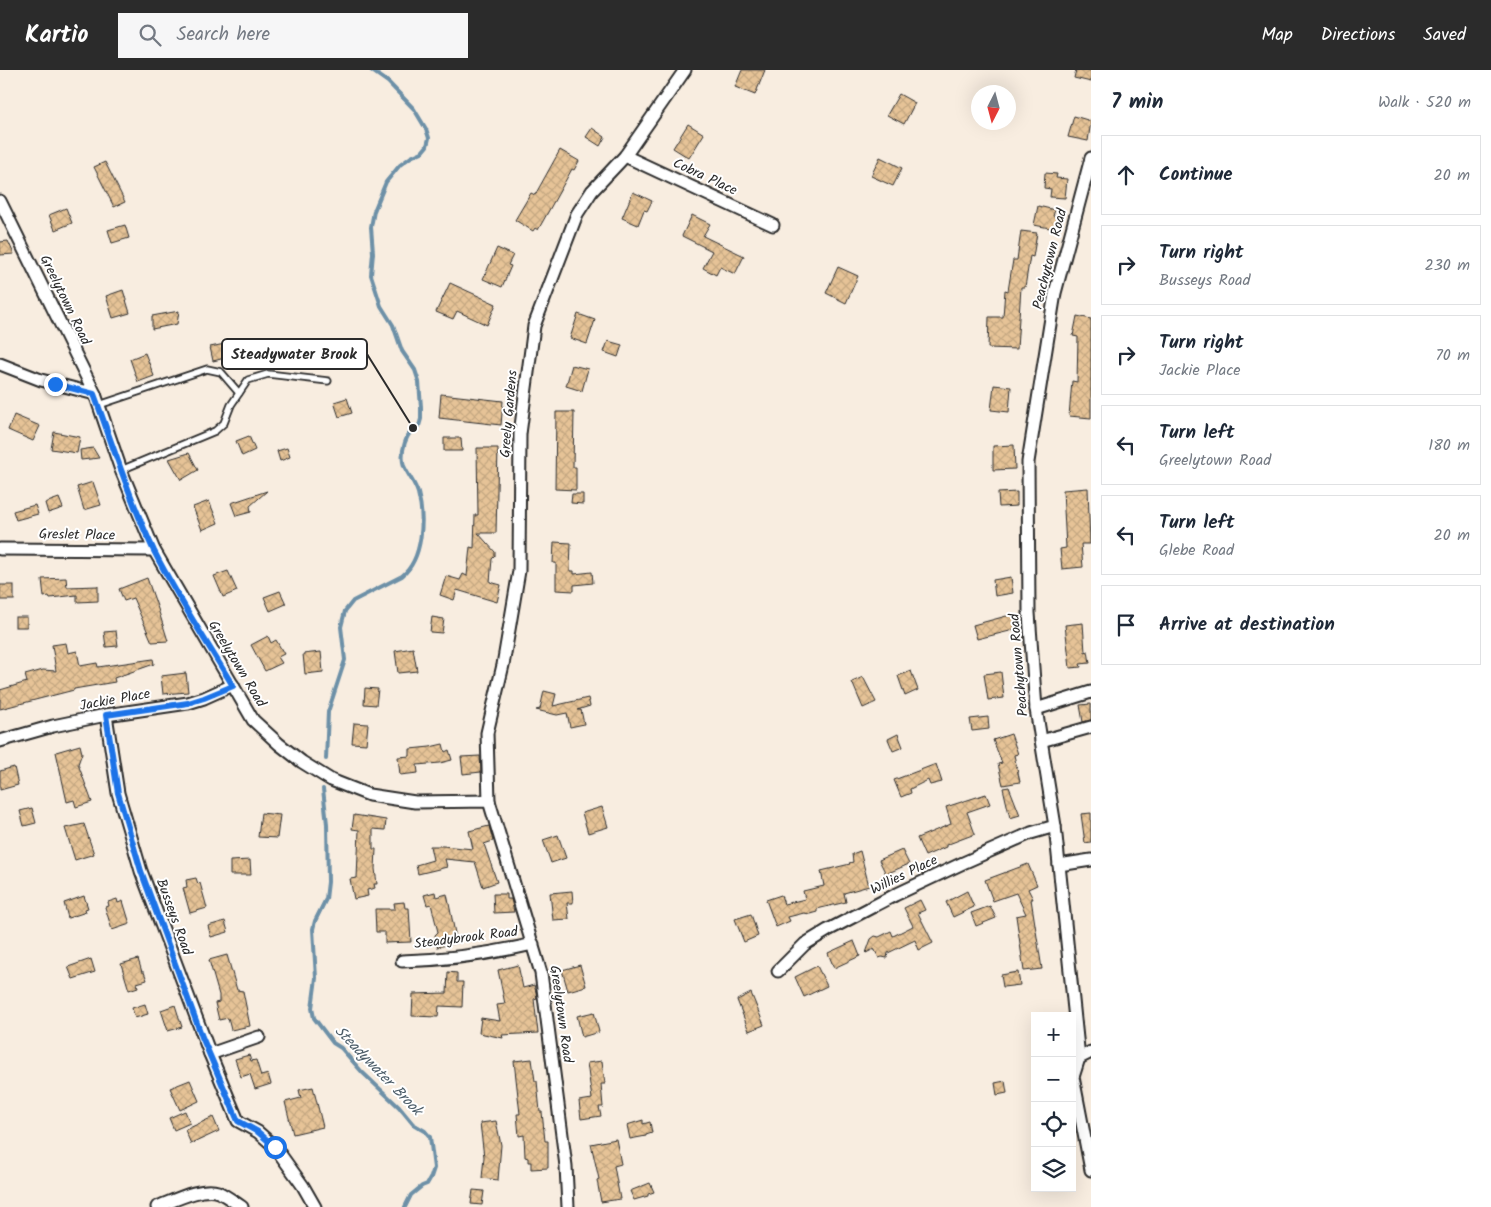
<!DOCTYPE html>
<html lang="en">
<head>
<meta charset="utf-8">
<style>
  body { margin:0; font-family:Kalam,sans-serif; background:#f6f6f7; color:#1f2937 }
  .controls { position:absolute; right:15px; bottom:15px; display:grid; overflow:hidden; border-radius:0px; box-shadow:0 5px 20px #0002 }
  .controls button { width:45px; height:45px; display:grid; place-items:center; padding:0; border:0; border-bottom:1px solid #e0e1e3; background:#fff; color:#1f2937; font:25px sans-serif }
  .compass { position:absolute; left:971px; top:15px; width:45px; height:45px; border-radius:50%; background:#fff; box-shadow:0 5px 20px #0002; rotate:186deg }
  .stop { position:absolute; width:15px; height:15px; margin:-11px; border:4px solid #1a73e8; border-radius:50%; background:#fff }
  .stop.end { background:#1a73e8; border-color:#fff; box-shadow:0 1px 5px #0008 }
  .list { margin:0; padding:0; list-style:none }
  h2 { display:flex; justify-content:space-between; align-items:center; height:65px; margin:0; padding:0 20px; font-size:21px }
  h2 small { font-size:16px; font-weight:400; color:#747a83 }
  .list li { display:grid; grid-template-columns:32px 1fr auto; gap:15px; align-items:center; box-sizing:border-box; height:80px; margin:0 10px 10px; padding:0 10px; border:1px solid #e0e1e3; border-radius:0px }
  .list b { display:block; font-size:19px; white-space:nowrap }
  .list p { margin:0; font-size:16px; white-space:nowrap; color:#747a83 }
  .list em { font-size:16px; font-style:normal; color:#747a83 }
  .icon { flex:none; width:28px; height:28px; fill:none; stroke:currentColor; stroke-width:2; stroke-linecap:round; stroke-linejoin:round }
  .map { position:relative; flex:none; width:1091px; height:1137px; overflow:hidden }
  header { display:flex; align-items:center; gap:30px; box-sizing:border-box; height:70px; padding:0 25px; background:#2b2b2b; color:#fff }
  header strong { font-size:24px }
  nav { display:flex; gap:28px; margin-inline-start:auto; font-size:18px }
  .search { width:350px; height:45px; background:#f6f6f7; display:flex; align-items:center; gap:12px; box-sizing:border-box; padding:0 18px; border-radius:0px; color:#747a83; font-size:19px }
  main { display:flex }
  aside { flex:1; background:#fff }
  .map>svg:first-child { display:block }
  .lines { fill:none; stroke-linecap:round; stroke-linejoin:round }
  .stream { stroke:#6d90a7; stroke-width:4 }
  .building { fill:url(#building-cross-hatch); stroke:#2b2b2b }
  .lane-casing { stroke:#2b2b2b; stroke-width:9 }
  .street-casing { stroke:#2b2b2b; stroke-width:15 }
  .lane { stroke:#fff; stroke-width:5.5 }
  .street { stroke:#fff; stroke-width:11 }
  .route { stroke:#1a73e8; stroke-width:6 }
  .labels { text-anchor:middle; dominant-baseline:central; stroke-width:4; stroke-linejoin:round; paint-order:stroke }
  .street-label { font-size:14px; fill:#2b2b2b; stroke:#fff }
  .water-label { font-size:15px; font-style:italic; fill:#4c5d69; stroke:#fff }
  .leader { fill:none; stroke:#2b2b2b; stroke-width:2 }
  .callout-dot { fill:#2b2b2b; stroke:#fff; stroke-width:2 }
  .callout { fill:#fff; stroke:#2b2b2b; stroke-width:2 }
  .callout-label { font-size:15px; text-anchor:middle; font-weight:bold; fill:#2b2b2b }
</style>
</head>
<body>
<header>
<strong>Kartio</strong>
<div class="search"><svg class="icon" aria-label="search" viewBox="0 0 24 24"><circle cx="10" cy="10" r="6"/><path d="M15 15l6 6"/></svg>Search here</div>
<nav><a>Map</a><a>Directions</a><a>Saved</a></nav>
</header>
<main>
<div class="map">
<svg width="1091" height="1137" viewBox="0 0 1091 1137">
  <defs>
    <pattern id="building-cross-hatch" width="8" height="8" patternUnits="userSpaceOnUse" patternTransform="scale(1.25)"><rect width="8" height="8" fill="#e6c397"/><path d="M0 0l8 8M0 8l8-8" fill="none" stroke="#c5a882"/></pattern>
  </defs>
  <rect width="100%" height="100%" fill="#f8ede0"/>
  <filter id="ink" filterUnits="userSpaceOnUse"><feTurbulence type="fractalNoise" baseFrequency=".02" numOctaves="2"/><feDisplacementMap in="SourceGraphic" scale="10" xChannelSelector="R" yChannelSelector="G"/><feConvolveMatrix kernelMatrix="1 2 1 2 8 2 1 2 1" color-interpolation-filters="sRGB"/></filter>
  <g filter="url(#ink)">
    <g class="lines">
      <g class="stream">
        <path d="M326 689 328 642 345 590 341 557 345 541 353 531 402 506C423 489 425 448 418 423 415 413 408 405 404 396 400 383 405 361 419 356L421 349V337L419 312 415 300 402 281 393 255 381 236 371 205 373 183 371 157 374 141 386 112 400 95 411 87 422 82 427 76 429 68 426 59 414 39 388 12 371 0"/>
        <polyline points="323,719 327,754 328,812 326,829 315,851 313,859 316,908 312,938 314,948 333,973 341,978 362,1002 399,1037 413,1054 425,1061 430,1067 434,1098 431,1107 427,1114 422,1116 411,1125 405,1137"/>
      </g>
    </g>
    <g class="building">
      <polygon points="742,0 765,0 755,25 735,17"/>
      <polygon points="1076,0 1091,0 1091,12 1074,8"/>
      <polygon points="899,24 915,33 904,54 887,45"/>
      <polygon points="1074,46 1091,51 1088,71 1068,67"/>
      <polygon points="688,54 704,64 689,88 673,78"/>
      <polygon points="592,58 605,67 600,76 586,67"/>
      <polygon points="560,80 579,91 574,100 572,99 538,160 535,158 533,161 515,150 531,123 535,125"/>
      <polygon points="880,87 902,98 893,116 871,106"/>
      <polygon points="105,92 125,132 114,137 94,97"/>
      <polygon points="1045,103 1057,104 1056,108 1067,109 1065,128 1050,127 1051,119 1044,118"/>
      <polygon points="633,122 652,131 647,141 644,140 638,155 622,148"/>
      <polygon points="1038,136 1055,140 1053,146 1058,147 1055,159 1034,155"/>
      <polygon points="66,138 72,153 55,160 49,145"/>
      <polygon points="692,145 710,154 703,166 744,186 735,204 720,197 716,205 703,198 712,181 682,166"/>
      <polygon points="125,155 129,168 112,173 108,160"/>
      <polygon points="1021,161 1037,163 1033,187 1030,186 1025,217 1021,217 1017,279 988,278 989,247 1003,247 1005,220 1008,221 1013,190 1017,190"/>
      <polygon points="8,171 14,184 0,185 0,172"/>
      <polygon points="497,178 513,185 508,195 511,196 502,217 483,209"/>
      <polygon points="838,197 858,206 846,233 826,223"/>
      <polygon points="450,213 496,234 487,255 457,241 453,249 436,242"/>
      <polygon points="123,220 130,243 113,248 106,226"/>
      <polygon points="179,241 177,254 152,259 152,246"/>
      <polygon points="578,244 595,250 587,274 570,268"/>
      <polygon points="1077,246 1091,249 1091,348 1069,346 1072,311 1077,312 1078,267 1073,266"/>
      <polygon points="608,271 622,275 618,287 604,282"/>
      <polygon points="230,273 233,286 213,291 210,277"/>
      <polygon points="145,283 154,306 138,312 130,289"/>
      <polygon points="572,295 588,299 582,321 566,316"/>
      <polygon points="994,315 1011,317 1009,342 991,340"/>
      <polygon points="441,324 503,331 501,355 439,348"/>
      <polygon points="347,328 352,343 339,347 334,332"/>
      <polygon points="556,342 574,342 573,397 576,397 576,420 555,419"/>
      <polygon points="14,345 40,356 33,371 8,360"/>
      <polygon points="54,362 80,367 77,383 51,379"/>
      <polygon points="249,366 255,380 242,386 236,371"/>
      <polygon points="444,368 461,368 462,381 444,381"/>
      <polygon points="1014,375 1015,399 993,400 993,376"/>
      <polygon points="93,378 99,388 81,390 80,380"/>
      <polygon points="287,378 290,387 280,391 277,381"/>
      <polygon points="477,378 498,378 496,463 478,463 495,482 495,486 492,489 490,512 501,515 497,532 457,520 454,530 440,525 446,506 460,510 463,504 467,506 470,477 474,478 475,445 478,445"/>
      <polygon points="189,383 198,400 181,410 169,389"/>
      <polygon points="93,412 101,435 84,440 77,417"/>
      <polygon points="1088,418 1090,474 1081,474 1083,497 1062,499 1060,479 1066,478 1063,420"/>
      <polygon points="267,421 250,436 251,442 236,446 231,433"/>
      <polygon points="1017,422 1017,436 999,437 998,423"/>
      <polygon points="572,424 583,424 583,434 571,433"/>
      <polygon points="59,428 63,438 48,443 45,433"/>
      <polygon points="209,431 218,453 202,460 193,437"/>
      <polygon points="35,435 38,444 16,450 13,441"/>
      <polygon points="554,472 571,473 570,501 574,501 574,504 592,502 593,513 574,515 574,521 556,520 556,493 553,493"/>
      <polygon points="228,501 237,521 223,527 214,506"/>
      <polygon points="1011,507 1013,523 995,526 993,510"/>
      <polygon points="66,508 67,517 98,516 98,531 77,532 77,525 50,528 49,526 44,527 42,509"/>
      <polygon points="147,508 158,539 168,571 152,572 133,528 124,531 119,519"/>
      <rect x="0" y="515" width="14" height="15"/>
      <polygon points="280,521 286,534 270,541 264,527"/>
      <polygon points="1014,544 1018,559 977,569 973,555"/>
      <rect x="15" y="547" width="12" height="10"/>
      <polygon points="432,547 444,549 442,563 430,562"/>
      <polygon points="1083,553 1085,582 1088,581 1090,593 1080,594 1081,597 1070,598 1065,555"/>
      <polygon points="116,561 118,576 106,577 104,562"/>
      <polygon points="268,566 271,573 276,570 284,584 278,587 282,593 265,601 251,575"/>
      <polygon points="66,573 68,583 77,581 80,596 97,593 98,597 153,589 154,594 114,608 115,612 74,619 74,620 0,639 0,620 27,612 25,605 43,600 56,601 52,575"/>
      <polygon points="413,578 417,601 398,603 395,581"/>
      <polygon points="321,582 323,602 305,604 303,584"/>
      <polygon points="911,601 918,620 905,626 898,606"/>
      <polygon points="1001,602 1004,628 988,630 984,604"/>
      <polygon points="186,603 188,622 163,624 161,606"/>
      <polygon points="863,607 876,632 863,638 852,612"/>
      <polygon points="365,618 378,619 376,635 364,634"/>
      <polygon points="544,621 556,624 553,636 588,628 590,636 577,640 581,640 584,654 570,657 567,643 557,645 536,640 540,639"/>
      <polygon points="1091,634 1091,650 1083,652 1080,635"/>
      <polygon points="988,647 989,659 972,661 970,649"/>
      <polygon points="354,653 368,654 366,674 352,673"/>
      <polygon points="898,664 903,677 893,681 888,669"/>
      <polygon points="1011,664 1018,684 1014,685 1020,712 1003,715 998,694 1002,693 993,670"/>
      <polygon points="443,674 445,682 449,680 452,690 440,693 417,695 418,703 400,705 398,687 410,686 410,679 430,677"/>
      <polygon points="80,675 82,683 78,694 92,732 76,737 74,730 67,732 56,682"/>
      <polygon points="480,686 481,702 463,704 461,687"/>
      <polygon points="936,694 942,712 930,715 928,710 910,719 911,723 901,727 894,710"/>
      <polygon points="14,697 18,715 0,720 0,701"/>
      <polygon points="1009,717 1020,745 1010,748 1003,718"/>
      <polygon points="986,724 990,734 967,742 975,764 946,775 946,777 925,786 917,768 951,754 946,737"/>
      <polygon points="602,737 608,757 588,763 582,743"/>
      <polygon points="32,738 36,753 24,756 20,741"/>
      <polygon points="261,743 280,745 277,768 258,767"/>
      <polygon points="1091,743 1091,772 1085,773 1081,744"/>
      <polygon points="354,745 386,750 385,760 373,759 373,779 376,779 375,799 377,814 374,814 375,818 367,820 368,826 354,829 350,809 357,808 359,760 352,759"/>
      <polygon points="84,754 94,784 75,790 65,758"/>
      <polygon points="489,756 493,771 484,774 497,812 483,817 475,792 445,789 447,797 418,804 416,795 433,790 430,776 443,776 473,779 469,761"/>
      <polygon points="558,765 566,788 551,793 543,770"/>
      <polygon points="902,780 909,794 886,804 879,790"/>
      <polygon points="860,781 869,816 844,823 846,832 817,839 817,842 810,844 804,843 788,847 790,851 776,857 766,830 781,825 784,834 805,829 803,821 824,816 821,801 850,794 849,793 853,792 852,784"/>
      <polygon points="250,790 251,805 230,805 230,791"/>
      <polygon points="1028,794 1037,815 1028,819 1033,829 1031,829 1042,899 1024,901 1016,846 1026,844 1016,823 993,831 985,810"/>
      <polygon points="196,808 198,814 200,813 207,838 190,843 183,818 187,817 186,810"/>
      <polygon points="572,821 573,833 567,833 569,849 553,850 550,823"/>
      <polygon points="967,821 974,837 953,847 946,832"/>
      <polygon points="435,822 436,827 447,824 457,873 437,877 435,865 438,862 431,834 427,835 424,825"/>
      <polygon points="493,824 507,824 507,829 511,829 514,842 494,843"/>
      <polygon points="84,826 88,838 85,839 86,842 68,848 64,833"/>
      <polygon points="117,829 118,833 123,831 130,854 112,860 105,837 109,836 108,832"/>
      <polygon points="920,830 925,840 918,843 933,873 919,880 915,870 888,883 887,888 882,887 879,888 874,879 866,883 871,869 875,866 879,867 891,861 893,866 913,856 904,838"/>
      <polygon points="404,832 405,838 409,838 411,872 385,873 385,862 376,862 375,839 395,839 394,833"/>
      <polygon points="990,836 996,848 976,856 971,843"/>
      <polygon points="751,844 758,866 744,872 735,849"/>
      <polygon points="225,851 228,862 211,867 208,856"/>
      <polygon points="854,871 860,886 834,898 828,883"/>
      <polygon points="227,885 237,920 243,921 250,956 231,960 228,948 219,950 215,933 219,932 219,925 209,890"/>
      <polygon points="91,889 95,902 73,909 68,897"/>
      <polygon points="138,889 142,902 144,902 147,910 137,913 138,917 129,920 121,894"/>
      <polygon points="518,895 523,918 534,915 536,922 537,928 534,929 538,963 502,965 503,968 479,963 481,948 500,951 497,935 505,934 498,900"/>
      <polygon points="580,895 586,916 568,921 562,900"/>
      <polygon points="817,896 827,916 804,927 795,907"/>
      <polygon points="448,902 457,903 457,912 463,912 462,937 439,936 438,947 412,946 413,924 447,923"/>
      <polygon points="1018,902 1020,915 1003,917 1001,905"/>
      <polygon points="751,923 764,955 749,961 737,930"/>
      <polygon points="145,934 148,944 135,948 132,938"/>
      <polygon points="175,935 182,957 168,961 161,940"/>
      <polygon points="594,942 599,962 582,967 577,946"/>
      <polygon points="249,985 251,991 256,990 261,1006 268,1004 271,1014 255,1019 250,1004 241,1007 235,989"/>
      <polygon points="532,989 535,1011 537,1011 540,1042 542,1042 545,1071 548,1071 548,1098 531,1099 531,1092 528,1092 528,1088 525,1087 524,1065 519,1066 517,1044 520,1044 514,991"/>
      <polygon points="602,991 605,1014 601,1014 603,1037 599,1037 601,1046 581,1049 579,1031 592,1029 587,993"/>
      <polygon points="190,1010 199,1031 180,1040 170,1018"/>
      <polygon points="1005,1011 1007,1023 997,1025 995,1013"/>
      <polygon points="313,1017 323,1057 293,1064 285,1032 301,1028 299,1020"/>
      <polygon points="185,1041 190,1053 174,1060 169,1048"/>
      <polygon points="213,1047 219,1061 191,1074 185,1060"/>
      <polygon points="643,1050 643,1054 650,1052 652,1063 646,1065 646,1066 630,1069 627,1055"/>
      <polygon points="496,1051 501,1075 498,1110 482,1108 484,1087 480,1053"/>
      <polygon points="616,1069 621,1094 614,1096 620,1129 601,1132 597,1110 599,1109 591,1074"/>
      <polygon points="650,1113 654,1122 648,1124 648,1126 634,1130 630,1121"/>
      <polygon points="473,1120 484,1121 482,1135 471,1134"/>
    </g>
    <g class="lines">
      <defs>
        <g id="lane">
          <polyline points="99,335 207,299 221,302 239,323"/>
          <polyline points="121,400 215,361 224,353 231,335 248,310 268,304 328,311"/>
        </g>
        <g id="street">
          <polyline points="625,86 773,155"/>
          <polyline points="1091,88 1055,223 1028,392 1029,543 1036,639 1055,756 1079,988 1073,1007 1091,1100"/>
          <polyline points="0,131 95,324 121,400 154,480 253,650 279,674 302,692 331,710 369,725 415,732 489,731 541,903 566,1096 568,1137"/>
          <polyline points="0,294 41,310 95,324"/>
          <polyline points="0,479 154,480"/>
          <polyline points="1036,639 1091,622"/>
          <polyline points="106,645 118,723 141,801 210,984 238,1051 258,1062 275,1077 303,1116 315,1137"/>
          <polyline points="0,671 53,656 106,645 188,633 204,628 233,615"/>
          <polyline points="1041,671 1091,657"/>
          <polyline points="489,731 487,663 503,595 519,501 520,364 534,256 577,144 592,121 625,86 685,0"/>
          <polyline points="1059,795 1091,790"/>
          <path d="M402 891C446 890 490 884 533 874"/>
          <polyline points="778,901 805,874 828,860 895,825 963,793 1031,763 1055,756"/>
          <polyline points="210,984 259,967"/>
          <polyline points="1079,988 1091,982"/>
          <path d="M157 1137C173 1131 202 1116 218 1122 227 1126 234 1132 242 1137"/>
        </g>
      </defs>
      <use href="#lane" class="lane-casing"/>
      <use href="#street" class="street-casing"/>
      <use href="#lane" class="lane"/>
      <use href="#street" class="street"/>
    </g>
  </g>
  <g class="lines" filter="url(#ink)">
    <path class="route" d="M55 314 94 324C113 376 130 430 154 481 177 527 206 571 233 616L204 628 188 633 106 645 118 723 141 801 202 967 238 1051 258 1062 275 1077"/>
  </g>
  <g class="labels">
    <g class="street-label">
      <text transform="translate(705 107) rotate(25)">Cobra Place</text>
      <text transform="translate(1050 189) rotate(-76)">Peachytown Road</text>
      <text transform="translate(65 230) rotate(64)">Greelytown Road</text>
      <text transform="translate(509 344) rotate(-85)">Greely Gardens</text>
      <text transform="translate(77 465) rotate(1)">Greslet Place</text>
      <text transform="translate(237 594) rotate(59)">Greelytown Road</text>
      <text transform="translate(1019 595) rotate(-95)">Peachytown Road</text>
      <text transform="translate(115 630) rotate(-10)">Jackie Place</text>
      <text transform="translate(904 805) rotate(-26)">Willies Place</text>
      <text transform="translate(174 847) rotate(70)">Busseys Road</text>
      <text transform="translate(466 868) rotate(-7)">Steadybrook Road</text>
      <text transform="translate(561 944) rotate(82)">Greelytown Road</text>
    </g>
    <g class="water-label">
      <text transform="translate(378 1001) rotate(46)">Steadywater Brook</text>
    </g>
  </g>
  <path class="leader" d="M413 358L367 284"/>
  <circle class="callout-dot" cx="413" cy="358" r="5"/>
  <rect class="callout" x="222" y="269" width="145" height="30" rx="5"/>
  <g class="callout-label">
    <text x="294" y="289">Steadywater Brook</text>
  </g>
</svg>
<div class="controls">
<button>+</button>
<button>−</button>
<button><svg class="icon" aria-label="locate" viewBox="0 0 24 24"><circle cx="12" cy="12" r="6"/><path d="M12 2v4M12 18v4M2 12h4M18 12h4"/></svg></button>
<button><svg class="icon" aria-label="layers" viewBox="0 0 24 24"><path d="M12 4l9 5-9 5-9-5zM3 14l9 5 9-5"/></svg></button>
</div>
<svg class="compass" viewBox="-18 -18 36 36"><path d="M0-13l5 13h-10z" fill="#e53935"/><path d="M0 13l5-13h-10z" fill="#747a83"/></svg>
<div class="stop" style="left:275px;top:1077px"></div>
<div class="stop end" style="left:55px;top:314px"></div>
</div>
<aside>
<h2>7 min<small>Walk · 520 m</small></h2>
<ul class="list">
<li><svg class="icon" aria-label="ahead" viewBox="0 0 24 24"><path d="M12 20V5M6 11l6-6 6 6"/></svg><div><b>Continue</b></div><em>20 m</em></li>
<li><svg class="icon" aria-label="right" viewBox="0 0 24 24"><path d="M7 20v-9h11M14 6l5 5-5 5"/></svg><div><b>Turn right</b><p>Busseys Road</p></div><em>230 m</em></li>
<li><svg class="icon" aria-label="right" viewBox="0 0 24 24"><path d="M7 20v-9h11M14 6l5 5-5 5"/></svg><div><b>Turn right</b><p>Jackie Place</p></div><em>70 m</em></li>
<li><svg class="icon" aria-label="left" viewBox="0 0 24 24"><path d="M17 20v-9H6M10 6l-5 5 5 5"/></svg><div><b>Turn left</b><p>Greelytown Road</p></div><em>180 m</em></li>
<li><svg class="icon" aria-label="left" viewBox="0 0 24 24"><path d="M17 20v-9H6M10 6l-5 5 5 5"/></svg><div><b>Turn left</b><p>Glebe Road</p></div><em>20 m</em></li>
<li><svg class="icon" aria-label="arrive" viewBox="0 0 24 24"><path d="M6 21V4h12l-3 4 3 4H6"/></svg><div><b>Arrive at destination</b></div></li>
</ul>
</aside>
</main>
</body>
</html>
